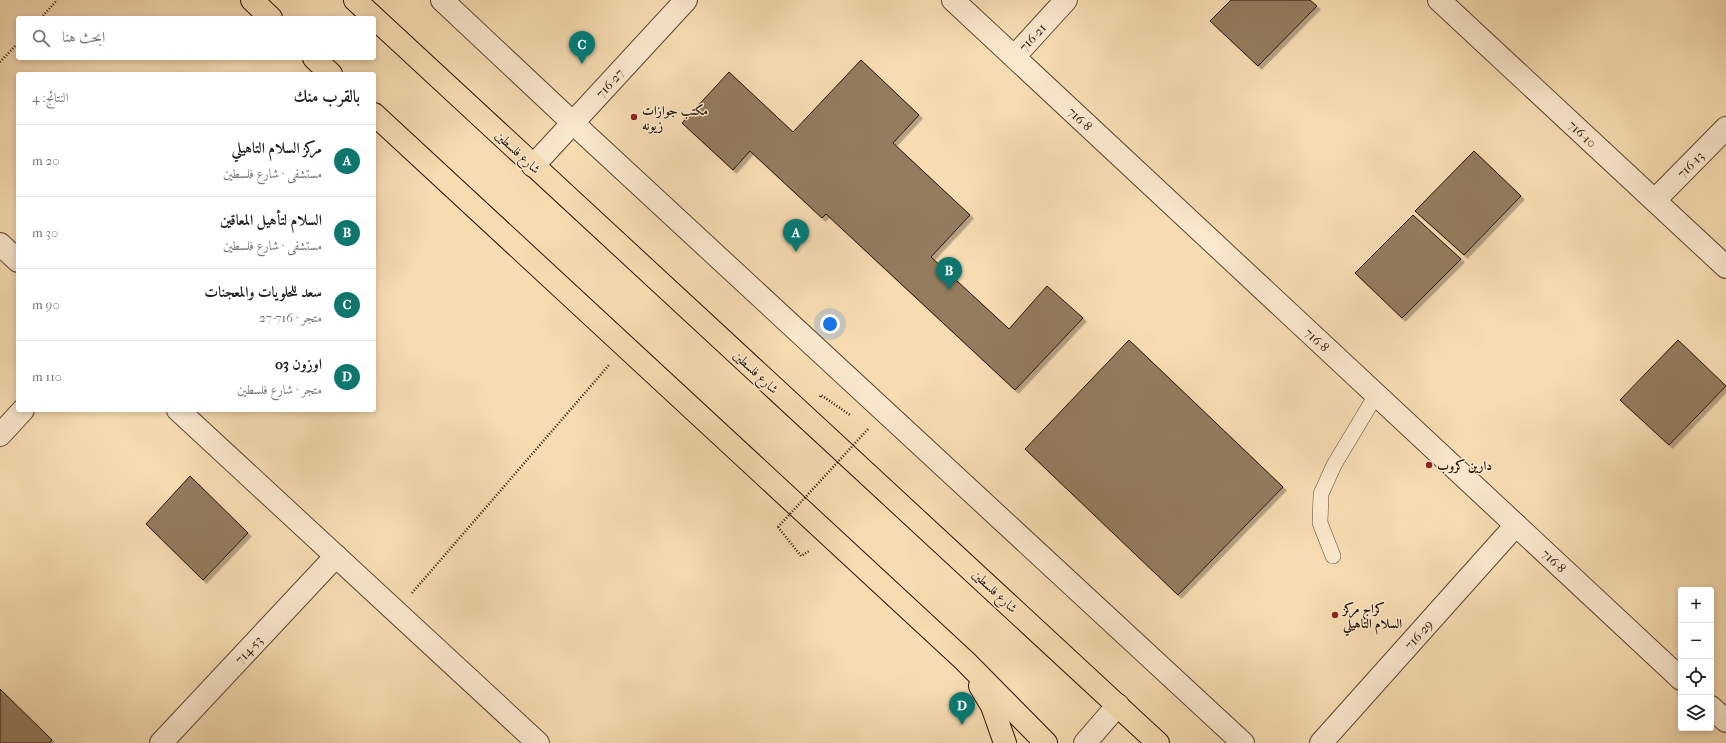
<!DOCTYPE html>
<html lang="ar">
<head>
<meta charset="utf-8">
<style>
  body { margin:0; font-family:"IM FELL French Canon",Amiri,serif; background:#f6f6f6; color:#202124; direction:rtl }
  .controls { position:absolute; right:12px; bottom:12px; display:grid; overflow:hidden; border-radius:4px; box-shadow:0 2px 6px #0003 }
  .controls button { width:36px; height:36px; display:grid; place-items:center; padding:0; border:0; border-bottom:1px solid #e0e0e0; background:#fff; color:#202124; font:20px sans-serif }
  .you { position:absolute; left:830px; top:324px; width:14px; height:14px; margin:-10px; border:3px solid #fff; border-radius:50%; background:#1a73e8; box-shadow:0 0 0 6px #1a73e833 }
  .badge { display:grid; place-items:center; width:26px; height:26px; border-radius:50%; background:#0f766e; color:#fff; font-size:13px; font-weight:700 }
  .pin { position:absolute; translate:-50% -33px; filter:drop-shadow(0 1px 2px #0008) }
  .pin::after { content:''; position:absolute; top:21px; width:14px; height:12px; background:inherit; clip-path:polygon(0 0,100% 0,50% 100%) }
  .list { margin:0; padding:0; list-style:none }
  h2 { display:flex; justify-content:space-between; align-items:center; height:52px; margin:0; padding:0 16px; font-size:17px }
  h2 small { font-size:13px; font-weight:400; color:#757577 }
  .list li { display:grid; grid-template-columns:26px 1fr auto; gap:12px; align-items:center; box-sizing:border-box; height:72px; padding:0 16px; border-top:1px solid #e0e0e0 }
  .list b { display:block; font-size:15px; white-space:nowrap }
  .list p { margin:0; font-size:13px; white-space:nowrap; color:#757577 }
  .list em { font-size:13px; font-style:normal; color:#757577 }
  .icon { flex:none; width:22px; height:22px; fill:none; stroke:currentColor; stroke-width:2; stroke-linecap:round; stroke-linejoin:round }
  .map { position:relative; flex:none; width:1726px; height:743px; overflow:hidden; direction:ltr }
  .search { position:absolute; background:#fff; box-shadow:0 2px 6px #0003; left:16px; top:16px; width:360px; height:44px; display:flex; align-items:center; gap:10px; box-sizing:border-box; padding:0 14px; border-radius:4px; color:#757577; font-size:15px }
  .panel { position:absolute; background:#fff; box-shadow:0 2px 6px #0003; left:16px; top:72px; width:360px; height:340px; border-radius:4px; direction:rtl }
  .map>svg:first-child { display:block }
  .building { fill:#947c5f; stroke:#281406; filter:url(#shadow) }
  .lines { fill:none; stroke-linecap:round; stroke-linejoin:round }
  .service-casing { stroke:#5c4631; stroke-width:16 }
  .minor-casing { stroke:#5c4631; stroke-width:24 }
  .tertiary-casing { stroke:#5c4631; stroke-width:24 }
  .primary-casing { stroke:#281406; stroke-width:24 }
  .path { stroke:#281406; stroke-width:2.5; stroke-dasharray:1 2; stroke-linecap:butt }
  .service { stroke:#fae8cd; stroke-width:15 }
  .minor { stroke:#fae8cd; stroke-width:22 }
  .tertiary { stroke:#fae8cd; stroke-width:22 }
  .primary { stroke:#f7dcb2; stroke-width:22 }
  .path-bridge { stroke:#281406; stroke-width:2.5; stroke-dasharray:1 2; stroke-linecap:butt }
  .poi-dot { fill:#8f2418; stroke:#fae8cd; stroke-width:1.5 }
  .labels { text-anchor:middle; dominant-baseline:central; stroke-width:3; stroke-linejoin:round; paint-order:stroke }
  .street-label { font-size:13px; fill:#281406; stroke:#fae8cd }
  .poi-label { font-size:13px; font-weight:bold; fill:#281406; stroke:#fae8cd; text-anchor:start }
</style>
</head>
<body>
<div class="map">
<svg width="1726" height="743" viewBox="0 0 1726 743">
  <defs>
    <filter id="shadow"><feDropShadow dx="3.5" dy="3.5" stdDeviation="0" flood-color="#0004"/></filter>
  </defs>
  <rect width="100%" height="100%" fill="#f7dcb2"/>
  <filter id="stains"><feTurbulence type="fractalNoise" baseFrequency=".005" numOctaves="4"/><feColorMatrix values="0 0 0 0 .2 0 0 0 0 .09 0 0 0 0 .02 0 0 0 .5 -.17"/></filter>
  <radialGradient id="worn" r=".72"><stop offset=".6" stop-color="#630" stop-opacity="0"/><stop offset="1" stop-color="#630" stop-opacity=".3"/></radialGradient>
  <g class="building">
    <polygon points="1231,0 1310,0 1317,6 1258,66 1210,21"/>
    <polygon points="861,60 919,115 893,143 970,215 931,257 1009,329 1047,286 1083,318 1015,390 826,214 822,218 750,151 733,170 682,123 729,72 793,132"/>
    <polygon points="1474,151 1521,196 1464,255 1415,211"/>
    <polygon points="1413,215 1461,259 1402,318 1355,273"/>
    <polygon points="1129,340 1283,487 1178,595 1025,449"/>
    <polygon points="1678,340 1726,386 1669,445 1620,400"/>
    <polygon points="190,476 248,533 203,580 146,524"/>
    <polygon points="0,689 52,740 50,743 0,743"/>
  </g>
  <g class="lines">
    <defs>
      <polyline id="service" points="1333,556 1320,523 1321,494 1334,465 1376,395"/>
      <g id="minor">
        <path id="s1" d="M953 0 1681 679"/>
        <path id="s2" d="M1439 0 1726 267"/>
        <path id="s3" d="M1014 57 1066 0"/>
        <path id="s4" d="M533 166 686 0"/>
        <path id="s5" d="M1655 200 1726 128"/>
        <polyline points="0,244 18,261"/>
        <polyline points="178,410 538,743"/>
        <polyline points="0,435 23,410"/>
        <polyline points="1711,707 1726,721"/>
        <path id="s6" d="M161 743 336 556"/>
        <path id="s7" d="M1321 743 1516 525"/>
      </g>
      <g id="tertiary">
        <polyline points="442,0 573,123 1243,743"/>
        <polyline points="1085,743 1118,705"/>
      </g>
      <g id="primary">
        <polyline points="252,0 271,18"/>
        <polyline points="355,0 1158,743"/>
        <polyline points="314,58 331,74"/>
        <polyline points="374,114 965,661 1046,743"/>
        <polyline points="980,686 992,706 1005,743"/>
      </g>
    </defs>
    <use href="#service" class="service-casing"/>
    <use href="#minor" class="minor-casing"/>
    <use href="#tertiary" class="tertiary-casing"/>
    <use href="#primary" class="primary-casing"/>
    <g class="path">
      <polyline points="41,18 57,0"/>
      <polyline points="0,62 18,43"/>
      <polyline points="820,397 821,395 850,415"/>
      <polyline points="778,527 801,556 809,551"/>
      <polyline points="412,593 609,365"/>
    </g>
    <use href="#service" class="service"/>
    <use href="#minor" class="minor"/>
    <use href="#tertiary" class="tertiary"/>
    <use href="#primary" class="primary"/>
    <polyline class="path-bridge" points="778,527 869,428"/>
  </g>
  <g class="poi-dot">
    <circle cx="634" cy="117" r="4"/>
    <circle cx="1429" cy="465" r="4"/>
    <circle cx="1335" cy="615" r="4"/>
  </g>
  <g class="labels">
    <g class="street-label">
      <text stroke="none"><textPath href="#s3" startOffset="27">716-21</textPath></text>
      <text stroke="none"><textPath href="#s4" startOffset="113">716-27</textPath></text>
      <text stroke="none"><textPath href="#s1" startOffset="174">716-8</textPath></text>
      <text stroke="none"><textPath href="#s2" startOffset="196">716-10</textPath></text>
      <text transform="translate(518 152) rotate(43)">شارع فلسطين</text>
      <text stroke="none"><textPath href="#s5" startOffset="50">716-13</textPath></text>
      <text stroke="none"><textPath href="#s1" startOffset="498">716-8</textPath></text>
      <text transform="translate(756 372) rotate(43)">شارع فلسطين</text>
      <text stroke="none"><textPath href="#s1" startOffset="822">716-8</textPath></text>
      <text transform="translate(995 591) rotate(43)">شارع فلسطين</text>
      <text stroke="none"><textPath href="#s7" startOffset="146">716-29</textPath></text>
      <text stroke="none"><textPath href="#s6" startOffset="128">714-53</textPath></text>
    </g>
    <g class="poi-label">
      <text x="642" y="110">مكتب جوازات<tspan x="642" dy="15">زيونه</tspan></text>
      <text x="1437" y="465">دارين كروب</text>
      <text x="1343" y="608">كراج مركز<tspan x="1343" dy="15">السلام التاهيلي</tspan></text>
    </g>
  </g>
  <rect width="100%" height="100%" filter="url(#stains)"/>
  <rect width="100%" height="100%" fill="url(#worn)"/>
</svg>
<div class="controls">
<button>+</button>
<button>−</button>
<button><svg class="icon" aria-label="locate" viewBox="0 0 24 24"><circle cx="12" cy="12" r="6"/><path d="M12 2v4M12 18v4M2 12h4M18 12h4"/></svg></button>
<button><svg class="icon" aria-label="layers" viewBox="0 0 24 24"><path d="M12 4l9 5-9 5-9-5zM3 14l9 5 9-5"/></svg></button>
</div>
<div class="you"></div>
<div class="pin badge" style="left:796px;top:252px">A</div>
<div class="pin badge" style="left:949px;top:290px">B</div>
<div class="pin badge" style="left:582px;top:64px">C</div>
<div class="pin badge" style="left:962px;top:725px">D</div>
<div class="search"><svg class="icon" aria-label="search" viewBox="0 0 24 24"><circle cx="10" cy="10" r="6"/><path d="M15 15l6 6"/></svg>ابحث هنا</div>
<section class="panel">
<h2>بالقرب منك<small>النتائج: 4</small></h2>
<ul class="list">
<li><span class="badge">A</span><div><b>مركز السلام التاهيلي</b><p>مستشفى · شارع فلسطين</p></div><em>20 m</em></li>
<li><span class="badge">B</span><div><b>السلام لتأهيل المعاقين</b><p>مستشفى · شارع فلسطين</p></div><em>30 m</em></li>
<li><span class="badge">C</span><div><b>سعد للحلويات والمعجنات</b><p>متجر · 716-27</p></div><em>90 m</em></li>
<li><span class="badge">D</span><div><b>اوزون o3</b><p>متجر · شارع فلسطين</p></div><em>110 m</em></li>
</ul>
</section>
</div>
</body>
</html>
